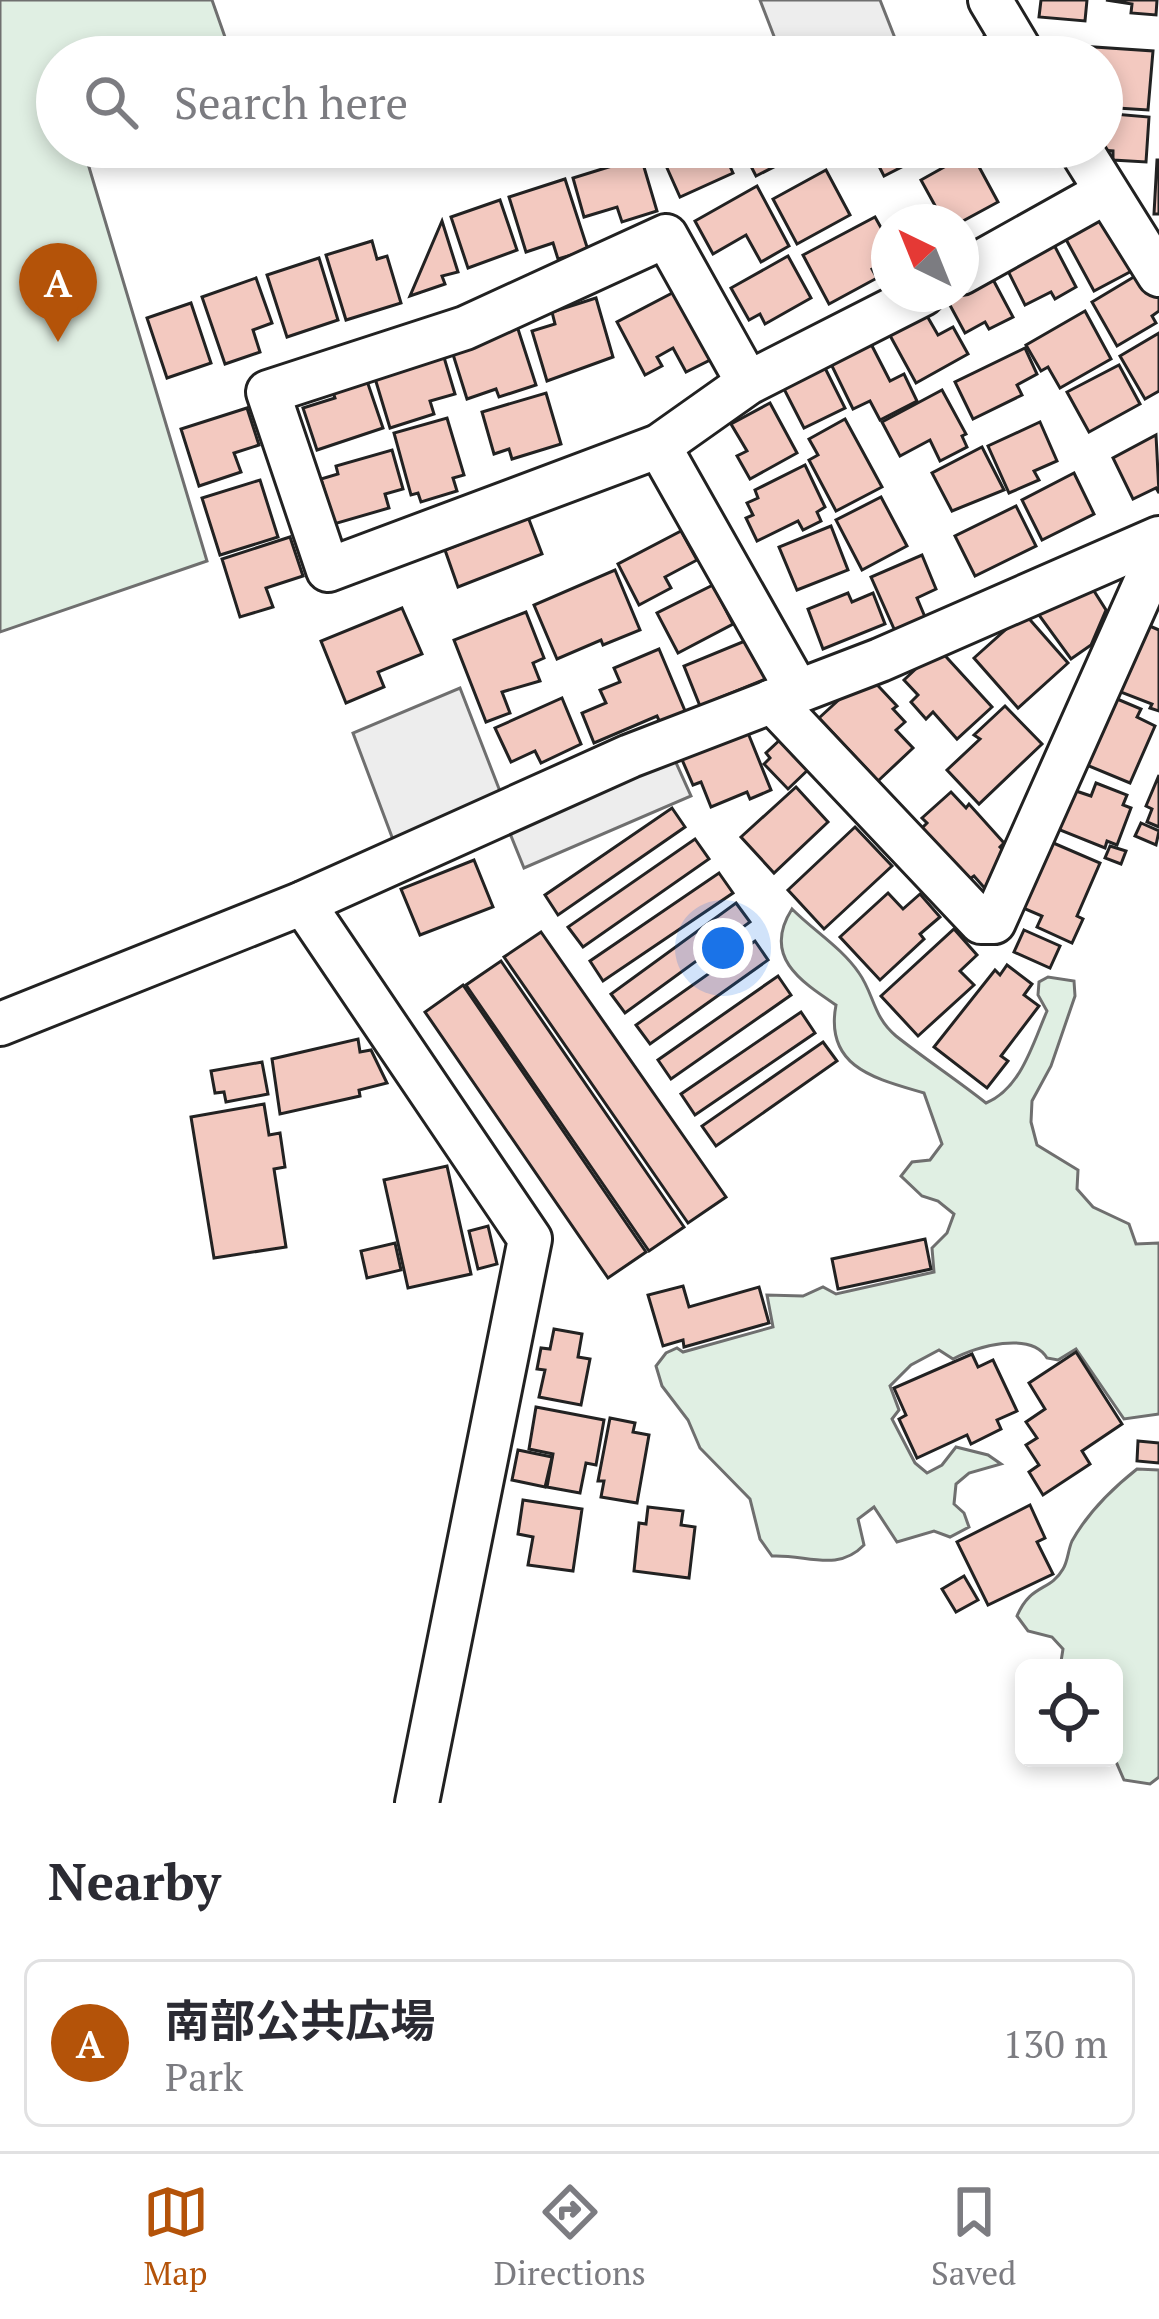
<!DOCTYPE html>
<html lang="en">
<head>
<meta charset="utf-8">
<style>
  body { margin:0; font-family:"PT Serif","Noto Sans JP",serif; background:#f2f2f3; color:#2b2b33 }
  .controls { position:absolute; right:36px; bottom:36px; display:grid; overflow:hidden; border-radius:18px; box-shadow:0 6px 18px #0003 }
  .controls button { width:108px; height:108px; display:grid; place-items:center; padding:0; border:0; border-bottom:3px solid #e1e1e2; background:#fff; color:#2b2b33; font:60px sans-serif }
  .compass { position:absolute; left:871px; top:204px; width:108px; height:108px; border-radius:50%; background:#fff; box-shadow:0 6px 18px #0003; rotate:317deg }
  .you { position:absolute; left:723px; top:948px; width:42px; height:42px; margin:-30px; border:9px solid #fff; border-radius:50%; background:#1a73e8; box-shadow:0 0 0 18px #1a73e833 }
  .badge { display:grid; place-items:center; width:78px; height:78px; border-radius:50%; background:#b45309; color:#fff; font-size:39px; font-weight:700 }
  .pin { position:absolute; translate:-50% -99px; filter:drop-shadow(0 3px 6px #0008) }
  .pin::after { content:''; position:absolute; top:63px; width:42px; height:36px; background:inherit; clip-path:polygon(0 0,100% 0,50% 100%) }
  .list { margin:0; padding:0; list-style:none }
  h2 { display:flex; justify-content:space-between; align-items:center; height:156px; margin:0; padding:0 48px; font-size:51px }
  h2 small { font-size:39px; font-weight:400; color:#7c7c81 }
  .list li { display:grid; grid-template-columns:78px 1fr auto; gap:36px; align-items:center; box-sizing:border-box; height:168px; margin:0 24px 24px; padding:0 24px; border:3px solid #e1e1e2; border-radius:18px }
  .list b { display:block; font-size:45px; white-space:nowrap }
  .list p { margin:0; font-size:39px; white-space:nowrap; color:#7c7c81 }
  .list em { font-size:39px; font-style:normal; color:#7c7c81 }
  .icon { flex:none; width:66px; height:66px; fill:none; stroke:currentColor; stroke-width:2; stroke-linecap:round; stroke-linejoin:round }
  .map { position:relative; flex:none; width:1159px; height:1803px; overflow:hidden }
  .search { position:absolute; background:#fff; box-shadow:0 6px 18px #0003; left:36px; right:36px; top:36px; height:132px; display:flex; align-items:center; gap:30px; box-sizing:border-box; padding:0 42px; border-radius:66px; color:#7c7c81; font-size:45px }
  .sheet { height:348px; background:#fff }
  nav { display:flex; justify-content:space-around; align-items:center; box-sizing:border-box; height:168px; border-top:3px solid #e1e1e2; background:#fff; font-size:33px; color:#7c7c81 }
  nav a { display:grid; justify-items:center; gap:6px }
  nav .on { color:#b45309 }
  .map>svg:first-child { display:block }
  .green { fill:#e0efe3; stroke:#6f6f6f; stroke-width:3 }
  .parking { fill:#ededed; stroke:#6f6f6f; stroke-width:3 }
  .building { fill:#f3c9c0; stroke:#222; stroke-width:3 }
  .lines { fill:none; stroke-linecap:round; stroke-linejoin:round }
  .minor-casing { stroke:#222; stroke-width:48 }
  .minor { stroke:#fff; stroke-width:42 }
</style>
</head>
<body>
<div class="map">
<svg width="1159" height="1803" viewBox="0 0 1159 1803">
  <rect width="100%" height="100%" fill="#fff"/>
  <g class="green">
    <polygon points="0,0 212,0 232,57 57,57 57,147 83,147 207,561 0,632"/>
    <path d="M792 909C814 931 842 948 859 973 874 994 873 1017 896 1036 925 1059 957 1080 986 1103 1021 1089 1033 1043 1047 1011L1038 995 1039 982 1048 977 1074 981 1075 996 1051 1066 1032 1101 1031 1122 1037 1145 1078 1170 1077 1189 1093 1207 1129 1224 1136 1244 1159 1243V1414L1124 1419 1076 1349 1058 1360 1047 1358C1031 1331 976 1346 953 1359L939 1350 911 1365 890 1386 899 1410 892 1419 915 1463 927 1473 942 1465 956 1447 988 1455 1001 1464 969 1473 956 1484 954 1504 964 1513 969 1527 950 1537 934 1531 897 1542 874 1507 858 1519 864 1545C837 1573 806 1554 772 1556L760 1539 750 1499 700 1448 688 1420 662 1386 656 1366 666 1353 677 1348 683 1352 773 1327 767 1295 803 1296 823 1287 836 1294 934 1272 932 1248 947 1233 954 1214 938 1201 922 1196 901 1176 912 1162 930 1160 942 1144 924 1093C877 1079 824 1068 836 1005 800 981 762 956 792 909Z"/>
    <path d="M1137 1469 1159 1470V1777L1150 1784 1124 1780 1114 1757V1668H1060L1063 1649 1052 1637 1028 1631 1017 1616C1031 1583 1050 1592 1063 1569 1068 1561 1068 1550 1072 1541 1087 1514 1113 1488 1137 1469Z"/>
  </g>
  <g class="parking">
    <polygon points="760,0 880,0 902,56 782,57"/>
    <polygon points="460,688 503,799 395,845 353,733"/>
    <polygon points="673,756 691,796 524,868 507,826"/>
  </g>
  <g class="building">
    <polygon points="1041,0 1087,0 1085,21 1039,17"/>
    <polygon points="1106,0 1157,0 1156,15 1131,13 1132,4"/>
    <polygon points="989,34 1001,57 943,57"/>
    <polygon points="1050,44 1153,51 1148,110 1102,107 1102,57 1049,57"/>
    <polygon points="1102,113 1149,117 1146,162 1113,160 1113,151 1100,150"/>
    <polygon points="665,147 730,147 735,158 728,162 733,173 680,197 659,150"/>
    <polygon points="741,147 813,147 756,176"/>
    <polygon points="869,147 941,147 884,176"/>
    <polygon points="971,152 998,202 961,222 944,222 921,180"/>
    <polygon points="641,157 657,211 622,222 617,207 584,217 573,178"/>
    <polygon points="1157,160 1159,160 1159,214 1154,214"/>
    <polygon points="826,170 850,215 797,244 773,199"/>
    <polygon points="565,179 588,250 558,259 553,243 526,252 509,197"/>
    <polygon points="757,186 789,246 761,262 746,235 713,254 695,221"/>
    <polygon points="500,200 517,250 468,268 451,217"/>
    <polygon points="1104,209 1143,265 1094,291 1062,232"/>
    <polygon points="875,217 889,242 889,260 872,269 877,278 829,304 803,255"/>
    <polygon points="442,221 458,272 442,276 445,284 410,296"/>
    <polygon points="372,241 377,259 387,256 401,303 346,320 326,255"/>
    <polygon points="1052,241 1076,287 1055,299 1051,292 1025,305 1005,265"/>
    <polygon points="788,256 811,298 765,324 760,314 749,320 731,288"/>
    <polygon points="319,258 338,320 287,337 267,275"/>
    <polygon points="1147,269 1159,291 1159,311 1152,316 1156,323 1117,346 1092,302"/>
    <polygon points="989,272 1013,317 989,329 985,322 965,333 945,296 961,294 961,287"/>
    <polygon points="256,278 272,323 253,330 260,352 225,364 202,297"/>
    <polygon points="678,290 714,358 686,372 673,348 657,357 662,366 645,375 617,322"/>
    <polygon points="596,298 613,357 547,381 532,331 555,324 552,312"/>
    <polygon points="191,303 211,363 167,378 147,318"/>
    <polygon points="923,309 938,335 953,327 968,354 916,383 887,330"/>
    <polygon points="1085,311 1111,359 1060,388 1048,367 1041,371 1026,345"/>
    <polygon points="517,326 536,385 499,397 496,389 467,399 451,348"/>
    <polygon points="1159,333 1159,391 1145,399 1120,356"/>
    <polygon points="870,342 890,381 904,374 917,401 880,420 870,401 853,409 830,362"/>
    <polygon points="1025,348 1037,374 1017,385 1022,395 973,419 955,382"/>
    <polygon points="443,354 455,394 430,401 434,414 390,428 374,375"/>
    <polygon points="1119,365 1140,404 1089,432 1067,392"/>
    <polygon points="825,368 845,408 804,428 784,389"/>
    <polygon points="366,378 383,428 317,450 303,408 335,398 332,389"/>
    <polygon points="942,390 966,434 962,436 967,447 940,461 930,440 900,456 882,422"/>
    <polygon points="546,393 561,444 512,459 509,449 494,454 482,412"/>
    <polygon points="770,403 797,453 750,479 737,456 747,451 731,424"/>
    <polygon points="247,408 259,445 234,453 241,472 199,486 181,429"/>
    <polygon points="447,418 464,475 453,478 457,491 421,502 418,493 411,495 394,433"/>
    <polygon points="845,419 882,487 836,511 809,460 818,455 809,439"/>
    <polygon points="1040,422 1057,461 1034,471 1039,480 1009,493 988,446"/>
    <polygon points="1156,435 1159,493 1156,488 1133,499 1113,458"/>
    <polygon points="982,447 1004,490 952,511 932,473"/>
    <polygon points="392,450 403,489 385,494 389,508 334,524 321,479 338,474 336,466"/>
    <polygon points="805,465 825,507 817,512 821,521 803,530 798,521 757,541 746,518 753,515 747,503 758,498 755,490"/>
    <polygon points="1074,473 1094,514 1042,540 1022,500"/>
    <polygon points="260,480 278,537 220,555 202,498"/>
    <polygon points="881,497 907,546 862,570 836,520"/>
    <polygon points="1016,506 1036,546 975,576 955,536"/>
    <polygon points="528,517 542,554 458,587 445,550"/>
    <polygon points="831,526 848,570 797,590 779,547"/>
    <polygon points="681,531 697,560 665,577 671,588 639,605 618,564"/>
    <polygon points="290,537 303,576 266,588 273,607 240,617 222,559"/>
    <polygon points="922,555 936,589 917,598 925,617 895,631 871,577"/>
    <polygon points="615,570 640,630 603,645 601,640 557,659 534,605"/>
    <polygon points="1087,580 1106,610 1091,645 1071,659 1036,611"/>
    <polygon points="713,585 733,624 678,653 657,613"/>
    <polygon points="848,593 852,602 873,593 885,624 823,649 808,609"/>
    <polygon points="402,608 422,654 378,672 384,687 346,703 321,641"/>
    <polygon points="526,612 544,658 533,663 540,681 502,692 510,713 486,722 454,640"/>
    <polygon points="1024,613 1068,663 1018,708 974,658"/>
    <polygon points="1145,624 1159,630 1159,711 1150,708 1152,704 1118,691"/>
    <polygon points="757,636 773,676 700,706 684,666"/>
    <polygon points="938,648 992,707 957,739 933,712 926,719 911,702 918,695 904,680"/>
    <polygon points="659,649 688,718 663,729 657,716 594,743 582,713 606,703 600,690 620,682 614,668"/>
    <polygon points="867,674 897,706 893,709 905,722 896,730 913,748 878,781 819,718"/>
    <polygon points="1110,696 1141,709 1137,717 1155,726 1130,783 1084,764"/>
    <polygon points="562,698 581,744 541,763 535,751 511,762 495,728"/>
    <polygon points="1005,706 1042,744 979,804 947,770 980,739 974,735"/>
    <polygon points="748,733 771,790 750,799 747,792 711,807 701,782 693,785 680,755 727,736 730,741"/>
    <polygon points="784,736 813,765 788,789 764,764 770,758 766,753"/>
    <polygon points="1159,775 1159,827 1147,822 1152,809 1146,806"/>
    <polygon points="1096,783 1127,795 1123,805 1131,808 1117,845 1107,841 1105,848 1055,828 1070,789 1091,796"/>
    <polygon points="796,787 828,822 774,873 741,837"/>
    <polygon points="951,792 966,808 969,804 1004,843 1000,847 1008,855 988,892 974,876 968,880 921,829 927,823 922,818"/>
    <polygon points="672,808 685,827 558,915 545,895"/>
    <polygon points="1141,823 1159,831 1156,845 1135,836"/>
    <polygon points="855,827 892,866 824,929 788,890"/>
    <polygon points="695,839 709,859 583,947 568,927"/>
    <polygon points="1051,842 1100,863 1077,916 1083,919 1072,943 1037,927 1042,916 1023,908"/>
    <polygon points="1110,846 1126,851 1121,864 1105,858"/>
    <polygon points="474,860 493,907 420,935 401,889"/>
    <polygon points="719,873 733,893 603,981 590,961"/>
    <polygon points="888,893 903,909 920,894 940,917 920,934 924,939 880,980 840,937"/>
    <polygon points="736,903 750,922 625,1013 611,994"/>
    <polygon points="954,929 977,955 960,971 974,985 918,1036 881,996"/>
    <polygon points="1024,930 1060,946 1050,968 1014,952"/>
    <polygon points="541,932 726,1197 688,1223 504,957"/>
    <polygon points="755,941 768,960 650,1044 636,1025"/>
    <polygon points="501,961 684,1227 649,1251 466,985"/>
    <polygon points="1007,965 1032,984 1024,995 1039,1006 1001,1056 1008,1061 987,1088 934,1047 995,970 1000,975"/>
    <polygon points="778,976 791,995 671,1079 658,1060"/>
    <polygon points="463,985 646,1252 608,1278 425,1012"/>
    <polygon points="801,1012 815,1033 695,1115 681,1094"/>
    <polygon points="358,1039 360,1052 371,1050 387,1083 359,1090 360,1096 280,1114 272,1059"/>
    <polygon points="823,1042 837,1061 716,1146 702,1126"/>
    <polygon points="262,1062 268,1094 226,1102 224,1092 215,1093 211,1071"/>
    <polygon points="264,1104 269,1135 280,1133 285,1167 274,1169 286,1247 214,1258 191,1117"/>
    <polygon points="447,1166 471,1274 408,1288 384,1180"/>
    <polygon points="488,1226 497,1264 478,1269 469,1231"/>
    <polygon points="925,1239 931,1269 838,1289 832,1259"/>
    <polygon points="395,1243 401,1270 367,1278 361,1251"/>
    <polygon points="683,1286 689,1307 759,1287 769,1323 684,1347 683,1340 663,1346 648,1295"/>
    <polygon points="554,1329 582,1334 578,1357 590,1359 581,1405 539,1397 545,1370 537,1369 541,1348 550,1349"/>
    <polygon points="1076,1352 1122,1424 1082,1451 1090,1464 1043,1495 1029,1472 1039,1465 1026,1445 1037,1438 1026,1422 1045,1409 1029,1383"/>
    <polygon points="972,1354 978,1367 993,1360 1017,1411 997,1420 1001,1429 971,1444 967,1435 917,1458 899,1419 906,1415 894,1388"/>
    <polygon points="536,1407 604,1420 596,1465 586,1463 580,1493 547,1487 553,1454 529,1449"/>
    <polygon points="610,1418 635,1423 633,1432 649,1435 637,1503 601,1497 604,1481 598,1481"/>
    <polygon points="1138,1441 1159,1443 1159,1463 1137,1461"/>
    <polygon points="518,1450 552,1457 545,1487 512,1480"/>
    <polygon points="523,1500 582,1509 573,1571 528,1565 533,1537 518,1534"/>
    <polygon points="1030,1505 1045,1538 1037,1542 1053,1574 988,1605 957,1542"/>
    <polygon points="648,1507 683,1511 681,1525 695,1527 689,1578 634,1571 639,1523 646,1524"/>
    <polygon points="964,1576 978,1600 956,1612 942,1589"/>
  </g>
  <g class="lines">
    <defs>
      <g id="minor">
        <polyline points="990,0 1024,57"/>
        <polyline points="1079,147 1159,275"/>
        <polyline points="961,273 1106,192"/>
        <polyline points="748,383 666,236 465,328 268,392 328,570 659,446 748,383 923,294"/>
        <polyline points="659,446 797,690"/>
        <polyline points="772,701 981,922 994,922 1159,552"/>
        <polyline points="303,903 530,1239 417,1803"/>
        <polyline points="0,1024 303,903 630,756 880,660 1159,538"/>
      </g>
    </defs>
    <use href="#minor" class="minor-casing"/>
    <use href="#minor" class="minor"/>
  </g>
</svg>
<div class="controls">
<button><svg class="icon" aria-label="locate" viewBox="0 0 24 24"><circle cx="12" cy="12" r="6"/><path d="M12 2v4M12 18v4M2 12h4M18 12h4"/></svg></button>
</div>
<svg class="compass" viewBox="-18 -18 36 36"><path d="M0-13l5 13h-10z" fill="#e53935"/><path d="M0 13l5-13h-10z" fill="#7c7c81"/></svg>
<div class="you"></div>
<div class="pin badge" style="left:58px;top:342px">A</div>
<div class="search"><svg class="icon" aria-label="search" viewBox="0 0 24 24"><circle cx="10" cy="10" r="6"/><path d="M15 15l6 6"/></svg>Search here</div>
</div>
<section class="sheet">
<h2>Nearby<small></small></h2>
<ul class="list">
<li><span class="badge">A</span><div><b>南部公共広場</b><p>Park</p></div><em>130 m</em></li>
</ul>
</section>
<nav>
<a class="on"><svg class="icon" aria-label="map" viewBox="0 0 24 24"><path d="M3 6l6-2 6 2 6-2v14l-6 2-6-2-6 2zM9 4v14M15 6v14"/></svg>Map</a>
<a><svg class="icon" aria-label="directions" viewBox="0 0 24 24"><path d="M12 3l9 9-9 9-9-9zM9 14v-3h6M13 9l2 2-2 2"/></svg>Directions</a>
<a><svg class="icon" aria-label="saved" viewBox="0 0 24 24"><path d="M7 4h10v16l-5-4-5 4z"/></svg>Saved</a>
</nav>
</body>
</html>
